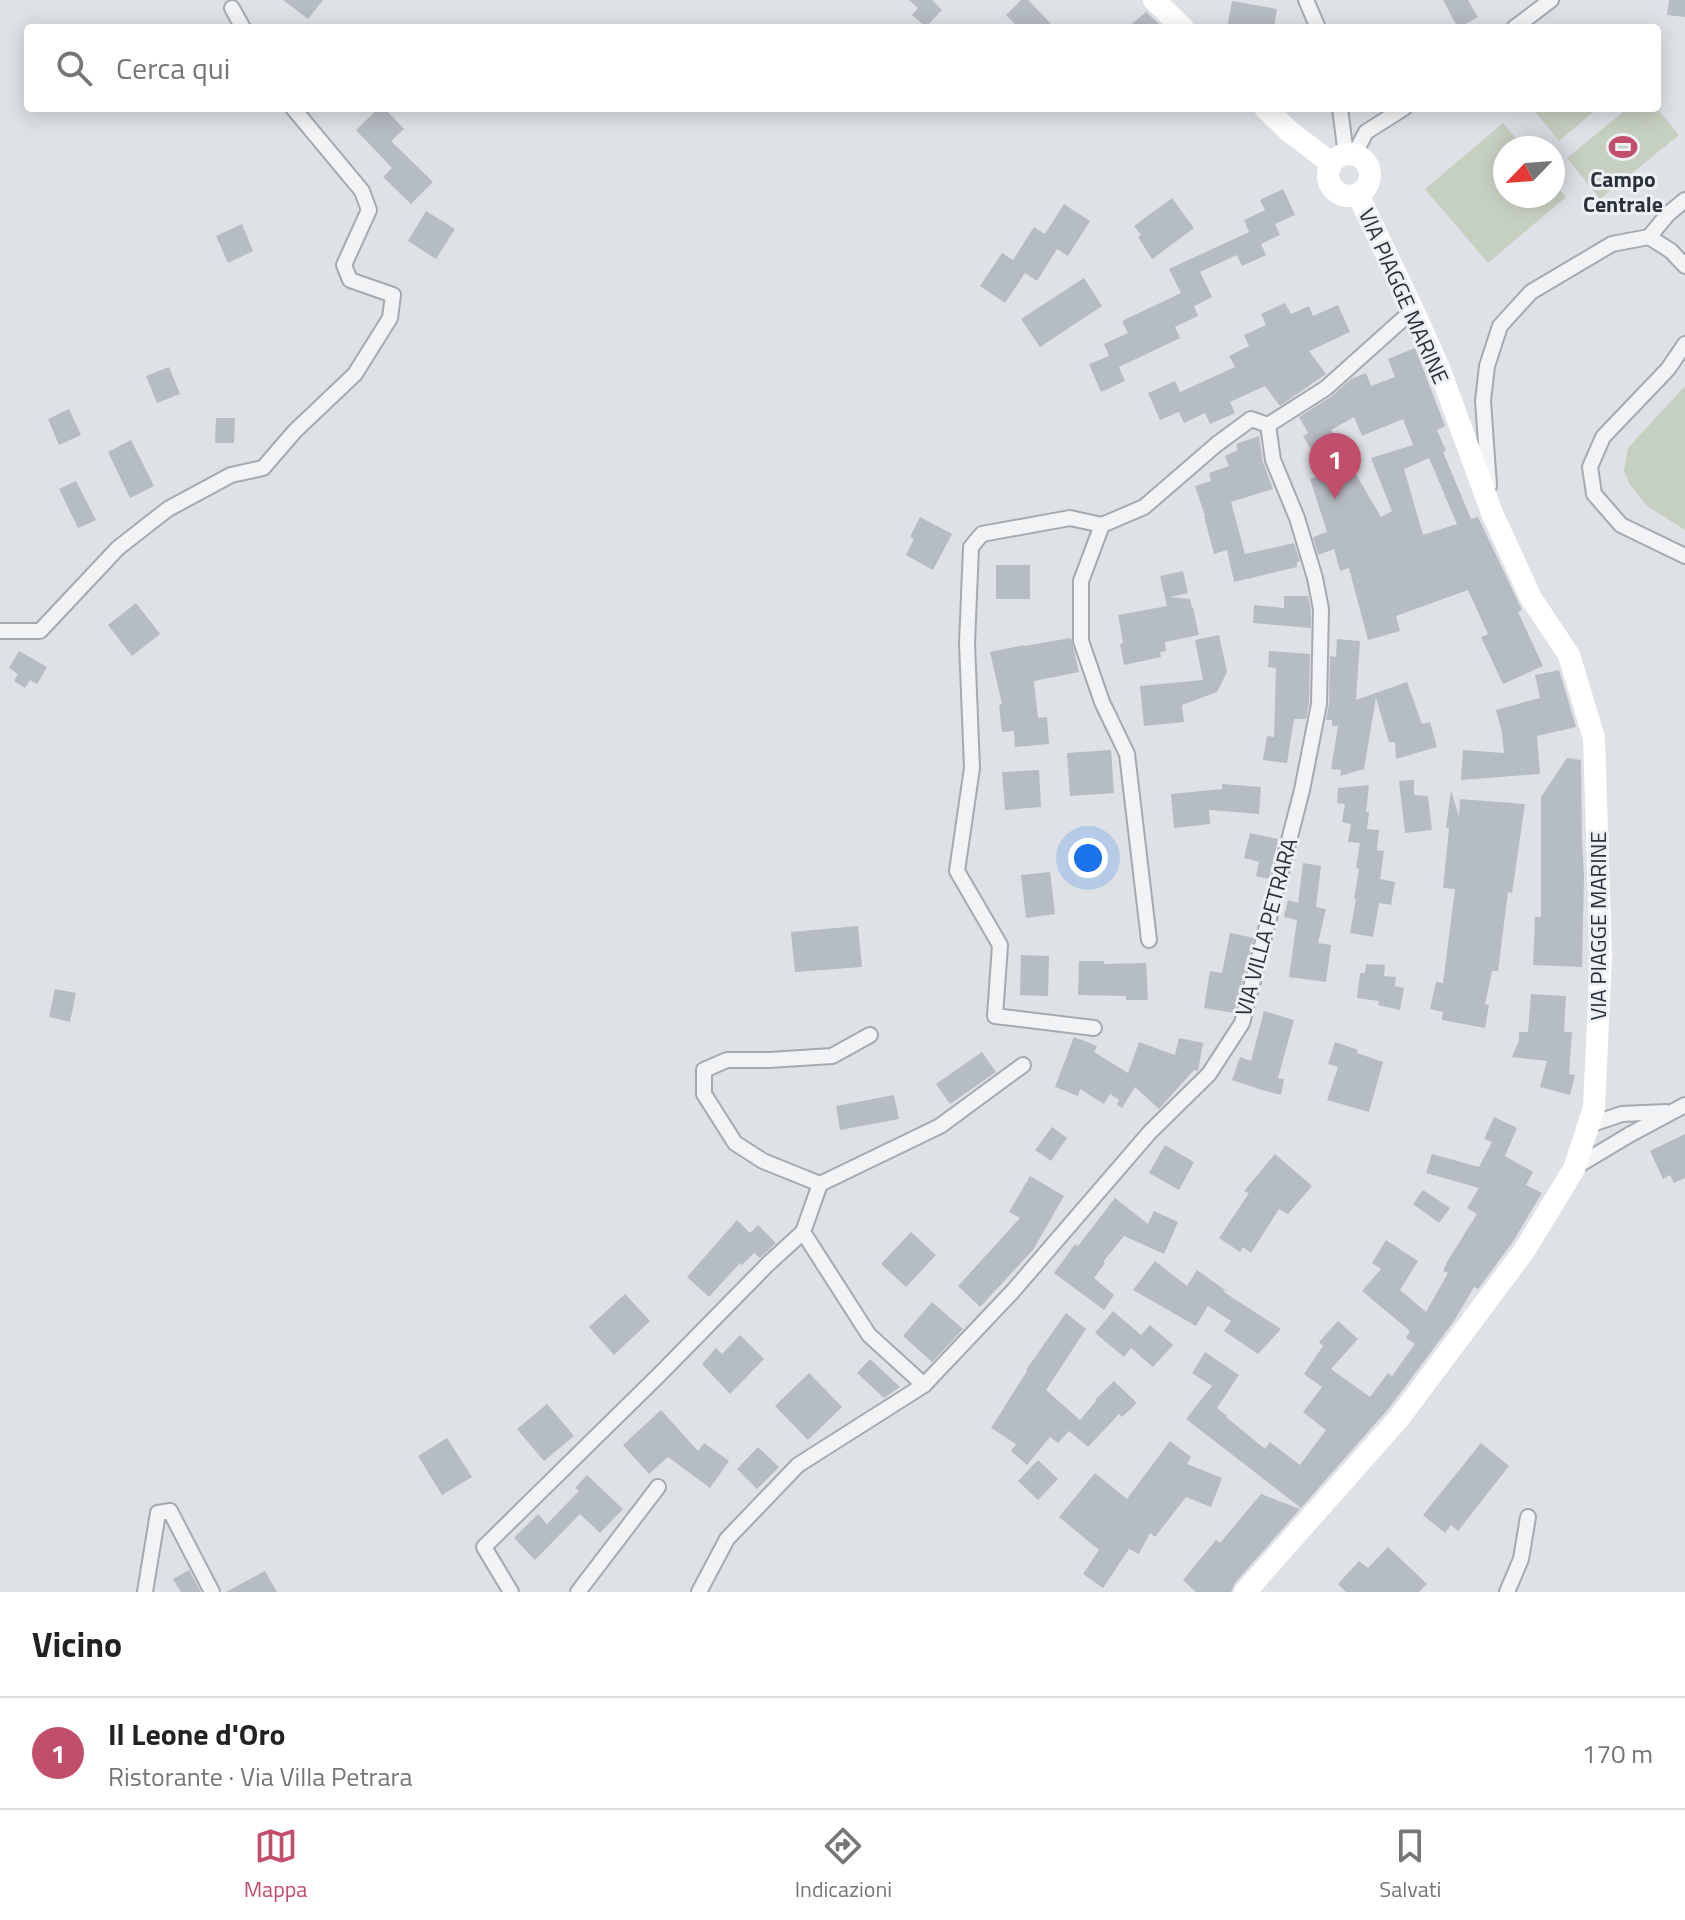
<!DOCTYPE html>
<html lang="it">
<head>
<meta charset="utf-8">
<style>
  body { margin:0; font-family:"Titillium Web",sans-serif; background:#f6f6f6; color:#222 }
  .compass { position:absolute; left:1493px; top:136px; width:72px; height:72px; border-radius:50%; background:#fff; box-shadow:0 4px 20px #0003; rotate:245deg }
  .you { position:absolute; left:1088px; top:858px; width:28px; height:28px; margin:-20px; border:6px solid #fff; border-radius:50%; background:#1a73e8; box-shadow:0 0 0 12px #1a73e833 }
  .badge { display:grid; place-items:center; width:52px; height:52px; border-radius:50%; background:#c14e6a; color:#fff; font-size:26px; font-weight:700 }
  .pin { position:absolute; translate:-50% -66px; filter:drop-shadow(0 2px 4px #0008) }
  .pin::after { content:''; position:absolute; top:42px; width:28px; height:24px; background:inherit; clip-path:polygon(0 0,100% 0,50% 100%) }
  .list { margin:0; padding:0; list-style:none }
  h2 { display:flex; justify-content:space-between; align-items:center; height:104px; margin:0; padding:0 32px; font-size:34px }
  h2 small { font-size:26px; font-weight:400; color:#767676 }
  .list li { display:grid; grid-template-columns:52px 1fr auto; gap:24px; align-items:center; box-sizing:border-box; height:112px; padding:0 32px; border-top:2px solid #e0e0e0 }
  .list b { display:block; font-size:30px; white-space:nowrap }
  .list p { margin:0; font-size:26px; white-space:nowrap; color:#767676 }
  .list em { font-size:26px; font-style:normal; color:#767676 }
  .icon { flex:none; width:44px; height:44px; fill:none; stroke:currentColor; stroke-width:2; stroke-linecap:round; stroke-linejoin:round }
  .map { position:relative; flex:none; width:1685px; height:1592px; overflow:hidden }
  .search { position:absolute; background:#fff; box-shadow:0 4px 20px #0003; left:24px; right:24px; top:24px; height:88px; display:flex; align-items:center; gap:20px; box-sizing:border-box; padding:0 28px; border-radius:8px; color:#767676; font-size:30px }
  .sheet { height:216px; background:#fff }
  nav { display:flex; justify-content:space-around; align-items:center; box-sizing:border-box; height:112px; border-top:2px solid #e0e0e0; background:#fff; font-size:22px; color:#767676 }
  nav a { display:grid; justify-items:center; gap:4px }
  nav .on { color:#c14e6a }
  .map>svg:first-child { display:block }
  .green { fill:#c6d0c0 }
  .building { fill:#b6bcc3; fill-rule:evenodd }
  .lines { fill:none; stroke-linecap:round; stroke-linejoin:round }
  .street-casing { stroke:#a4aab0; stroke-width:18 }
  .street { stroke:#f1f3f5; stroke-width:14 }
  .secondary { stroke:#fff; stroke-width:22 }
  .labels { text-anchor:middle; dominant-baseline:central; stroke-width:6; stroke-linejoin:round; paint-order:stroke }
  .poi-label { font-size:22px; font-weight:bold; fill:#29323c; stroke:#eef1f4 }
  .street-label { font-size:22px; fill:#29323c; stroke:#eef1f4 }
</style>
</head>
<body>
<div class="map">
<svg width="1685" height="1592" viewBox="0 0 1685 1592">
  <rect width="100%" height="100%" fill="#dee2e6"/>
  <g class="green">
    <polygon points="1532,108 1598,108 1559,141"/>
    <polygon points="1628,108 1657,108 1679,135 1600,199 1567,158"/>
    <polygon points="1503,123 1524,148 1505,148 1505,196 1553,196 1553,182 1566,197 1488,263 1425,189"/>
    <polygon points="1685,386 1685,530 1647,506 1630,485 1624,471 1628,448"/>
  </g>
  <g class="building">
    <polygon points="283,0 323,0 308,19"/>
    <polygon points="909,0 932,0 942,10 926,27 912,15 918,8"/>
    <polygon points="1021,0 1028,0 1055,28 1019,28 1006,15"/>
    <polygon points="1443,0 1468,0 1478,17 1458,28"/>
    <polygon points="1669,0 1685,0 1685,17 1667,15"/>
    <polygon points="1232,1 1277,9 1274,28 1227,28"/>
    <polygon points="1146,12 1163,28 1127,28"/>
    <polygon points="379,108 384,108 404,129 391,141 433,182 411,204 383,177 392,168 356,130"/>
    <polygon points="1283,189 1295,215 1275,224 1280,235 1261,244 1266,255 1242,266 1237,255 1200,272 1212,297 1194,306 1198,316 1175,327 1180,338 1119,367 1125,381 1101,392 1089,364 1109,356 1104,344 1128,333 1122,321 1181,293 1169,269 1249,232 1244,220 1265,210 1260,200"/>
    <polygon points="1172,198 1194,228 1152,259 1138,237 1141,235 1134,226"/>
    <polygon points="1064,204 1090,221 1068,256 1057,249 1037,281 1025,273 1005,303 980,286 1002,253 1013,260 1034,227 1045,234"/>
    <polygon points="426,211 455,229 436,259 408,241"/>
    <polygon points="242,224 253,251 228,263 216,236"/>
    <polygon points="1084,278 1102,306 1040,347 1021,319"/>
    <polygon points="1285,303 1291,314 1309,306 1313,316 1338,305 1350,332 1309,351 1326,374 1280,406 1265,386 1230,402 1235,413 1210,424 1205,413 1184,423 1179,412 1160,420 1148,393 1175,381 1180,392 1235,367 1229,356 1249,346 1244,335 1266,325 1261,314"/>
    <path d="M1415 348 1445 426 1437 430 1446 451 1443 452 1471 519 1478 517 1522 610 1518 612 1543 666 1503 684 1481 637 1488 634 1468 590 1396 616 1400 631 1368 640 1349 568 1340 571 1334 549 1318 555 1313 537 1327 532 1310 479 1325 475 1324 472 1350 464 1381 517 1392 511 1371 458 1413 445 1403 419 1362 436 1354 417 1331 430 1339 444 1314 455 1303 436 1308 433 1299 417 1332 396 1351 379 1366 373 1371 386 1395 377 1388 359ZM1429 458 1457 524 1423 535 1404 469Z"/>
    <polygon points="169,367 180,394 157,403 146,376"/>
    <polygon points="69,409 81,435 59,445 48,419"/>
    <polygon points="216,418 235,418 234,443 215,443"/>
    <polygon points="1259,436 1263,462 1273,489 1231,502 1245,554 1294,543 1300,561 1297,562 1297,567 1234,582 1227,550 1214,554 1204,516 1205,516 1195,486 1211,481 1209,473 1229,466 1225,456 1238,450 1236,444"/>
    <polygon points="131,440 154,486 130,498 108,452"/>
    <polygon points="76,481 96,520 78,528 59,489"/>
    <polygon points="920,517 952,534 933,570 906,555 914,539 910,537"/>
    <rect x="996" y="565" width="34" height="34"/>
    <polygon points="1183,571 1188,593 1170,597 1190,599 1192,608 1193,608 1199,635 1165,642 1166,651 1160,652 1161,657 1124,665 1120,644 1123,643 1118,615 1167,606 1160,576"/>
    <polygon points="1284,596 1308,596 1311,610 1311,628 1253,623 1254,605 1284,608"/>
    <polygon points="136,603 160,634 132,656 108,625"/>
    <polygon points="1219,635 1227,672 1217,692 1182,705 1184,722 1144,726 1140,686 1203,680 1195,640"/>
    <polygon points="1071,638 1079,672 1034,681 1038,718 1047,717 1049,744 1015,747 1014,731 1002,732 999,705 1002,704 990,652 1024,645 1024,646"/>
    <polygon points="1337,639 1360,641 1356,700 1407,682 1422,724 1430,722 1437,747 1396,759 1395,742 1389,742 1376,698 1364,769 1340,776 1341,770 1331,769 1338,726 1332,726 1332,720 1326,720 1329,704 1330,656 1336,657"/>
    <polygon points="19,651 47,667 37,684 30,680 25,688 14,681 18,674 9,668"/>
    <polygon points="1269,651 1310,654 1309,703 1306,719 1294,719 1287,763 1263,760 1267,736 1274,737 1276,668 1268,667"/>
    <polygon points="1559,670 1576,727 1537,736 1540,774 1461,780 1463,750 1504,753 1502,733 1496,710 1540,698 1535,675"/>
    <polygon points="1111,750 1114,793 1070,796 1067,753"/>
    <polygon points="1567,758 1581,760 1582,840 1584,875 1582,967 1533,965 1535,917 1541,917 1541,797"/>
    <polygon points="1039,770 1041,807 1005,810 1002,772"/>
    <polygon points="1414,780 1414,795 1428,796 1432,830 1405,833 1399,781"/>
    <polygon points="1222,784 1261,787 1259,814 1209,810 1210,824 1174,828 1171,794 1222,789"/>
    <polygon points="1369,785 1366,812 1369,812 1367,829 1379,830 1377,850 1384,851 1380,879 1395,882 1391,905 1379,903 1373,937 1350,933 1356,899 1354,899 1359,869 1356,868 1360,843 1348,842 1351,824 1342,822 1345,804 1337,803 1338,788"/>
    <polygon points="1451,790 1459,817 1460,799 1525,804 1512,893 1508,892 1498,971 1492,971 1485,1004 1489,1005 1485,1028 1442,1020 1443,1012 1430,1009 1436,982 1443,983 1455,889 1443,888 1449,828 1446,828"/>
    <polygon points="1250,833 1278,839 1269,879 1256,876 1259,862 1244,858"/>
    <polygon points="1303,863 1321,866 1316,907 1326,909 1318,943 1331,945 1326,982 1289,977 1297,920 1284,917 1288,900 1298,903"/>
    <polygon points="1050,872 1055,914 1026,918 1021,875"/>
    <polygon points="858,926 862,967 795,972 791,932"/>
    <polygon points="1230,933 1254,938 1234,1013 1204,1008 1210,971 1222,973"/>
    <polygon points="1021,955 1049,956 1048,996 1020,995"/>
    <polygon points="1079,961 1104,961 1104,964 1146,963 1148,1000 1126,1000 1126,996 1078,995"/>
    <polygon points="1366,964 1385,965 1384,976 1396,977 1395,986 1404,988 1400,1010 1378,1005 1379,1001 1357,998 1360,973 1365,973"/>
    <polygon points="55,989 76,993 70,1022 49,1017"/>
    <polygon points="1531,994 1566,996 1564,1032 1572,1032 1569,1074 1575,1075 1570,1095 1540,1087 1547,1061 1512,1057 1519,1040 1519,1032 1528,1032"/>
    <polygon points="1264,1011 1294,1020 1278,1078 1284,1079 1281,1095 1262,1090 1232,1080 1240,1057 1251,1061"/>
    <polygon points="1074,1037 1097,1046 1094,1052 1128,1073 1139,1042 1175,1055 1179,1038 1203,1043 1198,1071 1194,1070 1159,1109 1135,1087 1122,1108 1117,1105 1119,1100 1110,1094 1104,1104 1080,1089 1078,1096 1055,1087"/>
    <polygon points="1335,1042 1358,1050 1357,1053 1383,1062 1369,1112 1327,1100 1338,1067 1328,1064"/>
    <polygon points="982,1052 996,1072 950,1104 936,1084"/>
    <polygon points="894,1095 899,1119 840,1130 836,1106"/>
    <polygon points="1494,1117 1517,1128 1505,1156 1533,1172 1526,1185 1542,1193 1512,1243 1478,1289 1474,1287 1454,1321 1389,1408 1301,1508 1186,1419 1212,1386 1192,1373 1205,1352 1239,1375 1217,1408 1227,1416 1226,1417 1265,1449 1270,1442 1300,1465 1326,1430 1303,1412 1322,1387 1304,1374 1323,1346 1319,1342 1338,1321 1358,1339 1331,1369 1370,1397 1388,1373 1392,1376 1415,1344 1406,1338 1410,1331 1362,1291 1381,1269 1372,1263 1386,1240 1418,1261 1400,1290 1426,1312 1448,1273 1443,1271 1447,1262 1477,1214 1467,1208 1479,1188 1426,1173 1432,1154 1479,1167 1492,1142 1484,1139"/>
    <polygon points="1052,1127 1067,1138 1051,1161 1035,1150"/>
    <polygon points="1685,1134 1685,1178 1674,1183 1670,1175 1663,1179 1650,1151"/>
    <polygon points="1165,1145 1194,1162 1179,1190 1149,1173"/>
    <polygon points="1275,1154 1312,1186 1288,1214 1279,1209 1251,1253 1243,1247 1240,1252 1219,1238 1249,1193 1244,1191"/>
    <polygon points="1030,1176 1064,1196 1033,1250 980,1307 958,1286 1020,1218 1009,1212"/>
    <polygon points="1423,1190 1450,1208 1439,1223 1413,1204"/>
    <polygon points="1115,1198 1148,1224 1154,1211 1178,1222 1164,1254 1124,1236 1103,1262 1105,1263 1094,1278 1114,1295 1104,1310 1054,1273 1075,1244 1078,1246"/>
    <polygon points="737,1220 750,1233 758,1225 776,1243 760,1258 754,1253 742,1265 740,1263 709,1297 687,1277"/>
    <polygon points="911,1232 936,1255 906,1287 881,1264"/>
    <polygon points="1155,1261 1187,1286 1197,1270 1225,1290 1224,1292 1281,1329 1258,1354 1224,1331 1231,1321 1208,1306 1196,1326 1133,1290"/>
    <polygon points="625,1294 650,1321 614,1355 589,1327"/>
    <polygon points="932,1302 963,1329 932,1362 903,1336"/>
    <polygon points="1113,1311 1141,1335 1150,1325 1173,1345 1153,1367 1131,1348 1124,1357 1095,1333"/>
    <polygon points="1066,1313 1086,1329 1046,1390 1080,1420 1096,1401 1095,1400 1114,1381 1137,1403 1122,1417 1119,1414 1088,1447 1069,1431 1058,1443 1050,1437 1027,1465 1011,1451 1016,1444 991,1428 1027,1371 1026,1370"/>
    <polygon points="740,1335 764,1359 730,1394 702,1364 716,1348 722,1354"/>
    <polygon points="870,1359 900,1387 884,1398 857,1373"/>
    <polygon points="809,1373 842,1407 808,1440 775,1406"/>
    <polygon points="547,1404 574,1436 544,1461 517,1429"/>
    <polygon points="661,1410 698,1451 704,1443 729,1461 710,1488 668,1457 649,1474 623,1445"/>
    <polygon points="447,1438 472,1477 442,1495 418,1456"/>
    <polygon points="1170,1441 1191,1457 1187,1464 1222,1478 1211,1507 1186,1497 1155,1537 1150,1533 1139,1554 1129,1549 1103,1588 1083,1574 1099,1550 1059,1517 1095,1473 1127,1499"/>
    <polygon points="1481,1443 1509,1466 1458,1531 1451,1525 1445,1533 1423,1515"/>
    <polygon points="758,1447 779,1467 757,1489 737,1469"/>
    <polygon points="1038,1460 1058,1479 1038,1500 1018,1481"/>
    <polygon points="587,1475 623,1509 600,1533 580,1514 535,1560 514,1538 538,1514 547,1524 579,1491 575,1488"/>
    <polygon points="1261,1494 1300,1509 1235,1583 1231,1592 1196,1592 1183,1580 1216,1540 1220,1543"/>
    <polygon points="1388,1547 1427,1584 1419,1592 1346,1592 1338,1584 1359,1561 1368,1568"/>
    <polygon points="189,1570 201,1592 181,1592 173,1579"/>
    <polygon points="265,1571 277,1592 226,1592"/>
  </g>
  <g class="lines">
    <defs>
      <g id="street">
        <polyline points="1306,0 1318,28"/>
        <polyline points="232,8 243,28"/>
        <polyline points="1514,28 1551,0"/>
        <polyline points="1340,108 1346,155"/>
        <polyline points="1354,155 1366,132 1404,108"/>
        <polyline points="1649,237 1668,214 1685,200"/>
        <polyline points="1685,344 1668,369 1603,437 1590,467 1594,494 1621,525 1685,556"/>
        <polyline points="1489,486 1483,401 1487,366 1500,326 1531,292 1612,244 1649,237 1671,251 1685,266"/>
        <polyline points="1102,525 1081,581 1081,641 1102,702 1127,754 1149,940"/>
        <polyline points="0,631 40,631 118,548 168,509 231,475 263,468 295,431 355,374 390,318 393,295 350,280 344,265 369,210 362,191 293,108"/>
        <polyline points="1094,1028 995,1016 1000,945 957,871 972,768 967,643 971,547 982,534 1070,518 1102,525 1144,507 1217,444 1251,419 1268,425"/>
        <polyline points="1589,1125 1622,1114 1666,1112"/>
        <polyline points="1574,1168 1629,1135 1685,1105"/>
        <polyline points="820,1184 763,1161 735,1143 704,1094 704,1070 727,1060 769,1060 832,1056 870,1035"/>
        <polyline points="924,1385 869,1335 803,1232 820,1184 940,1126 1023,1065"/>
        <polyline points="145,1592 158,1513 170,1511 212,1592"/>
        <polyline points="511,1592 484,1547 660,1374 768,1264 803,1232"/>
        <polyline points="578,1592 658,1487"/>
        <polyline points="699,1592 727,1539 798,1465 924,1385 1013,1291 1150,1132 1209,1074 1242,1023 1302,790 1319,704 1321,609 1315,578 1297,518 1273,460 1268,425 1326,388 1413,310"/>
        <polyline points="1507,1592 1521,1559 1528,1517"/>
      </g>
    </defs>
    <use href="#street" class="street-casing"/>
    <use href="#street" class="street"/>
    <g class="secondary">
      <polyline points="1154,0 1183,28"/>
      <polyline points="1265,108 1289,131 1331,163"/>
      <circle cx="1349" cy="175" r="21"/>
      <polyline points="1245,1592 1400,1417 1524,1251 1574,1169 1594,1108 1601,957 1594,738 1569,655 1531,598 1492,513 1439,368 1413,310 1358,195"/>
    </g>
  </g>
  <defs>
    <symbol id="stadium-bare" viewBox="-9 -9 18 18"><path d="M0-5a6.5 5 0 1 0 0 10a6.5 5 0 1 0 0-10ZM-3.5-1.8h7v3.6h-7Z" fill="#c14e6a" stroke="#eef1f4" stroke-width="2.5" paint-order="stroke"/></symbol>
  </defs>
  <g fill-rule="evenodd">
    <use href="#stadium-bare" x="1603" y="127" width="40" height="40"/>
  </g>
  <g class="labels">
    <g class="poi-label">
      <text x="1623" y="179">Campo<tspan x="1623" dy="25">Centrale</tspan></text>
    </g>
    <g class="street-label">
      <text transform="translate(1404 296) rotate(66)">VIA PIAGGE MARINE</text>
      <text transform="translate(1598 926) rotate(-90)">VIA PIAGGE MARINE</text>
      <text transform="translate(1266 927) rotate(-75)">VIA VILLA PETRARA</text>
    </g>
  </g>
</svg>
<svg class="compass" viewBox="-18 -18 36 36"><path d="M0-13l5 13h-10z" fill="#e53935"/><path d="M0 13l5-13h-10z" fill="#767676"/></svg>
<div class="you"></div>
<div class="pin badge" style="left:1335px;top:499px">1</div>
<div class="search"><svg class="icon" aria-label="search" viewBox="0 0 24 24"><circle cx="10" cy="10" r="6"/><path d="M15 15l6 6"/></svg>Cerca qui</div>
</div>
<section class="sheet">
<h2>Vicino<small></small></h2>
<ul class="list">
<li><span class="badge">1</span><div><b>Il Leone d'Oro</b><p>Ristorante · Via Villa Petrara</p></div><em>170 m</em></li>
</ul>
</section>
<nav>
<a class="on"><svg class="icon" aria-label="map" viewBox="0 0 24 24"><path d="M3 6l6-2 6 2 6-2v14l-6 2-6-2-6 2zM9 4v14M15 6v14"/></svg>Mappa</a>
<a><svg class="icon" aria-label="directions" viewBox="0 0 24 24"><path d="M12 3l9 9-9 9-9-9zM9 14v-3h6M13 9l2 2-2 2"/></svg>Indicazioni</a>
<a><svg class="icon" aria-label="saved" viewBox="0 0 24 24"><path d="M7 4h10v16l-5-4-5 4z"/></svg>Salvati</a>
</nav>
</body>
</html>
